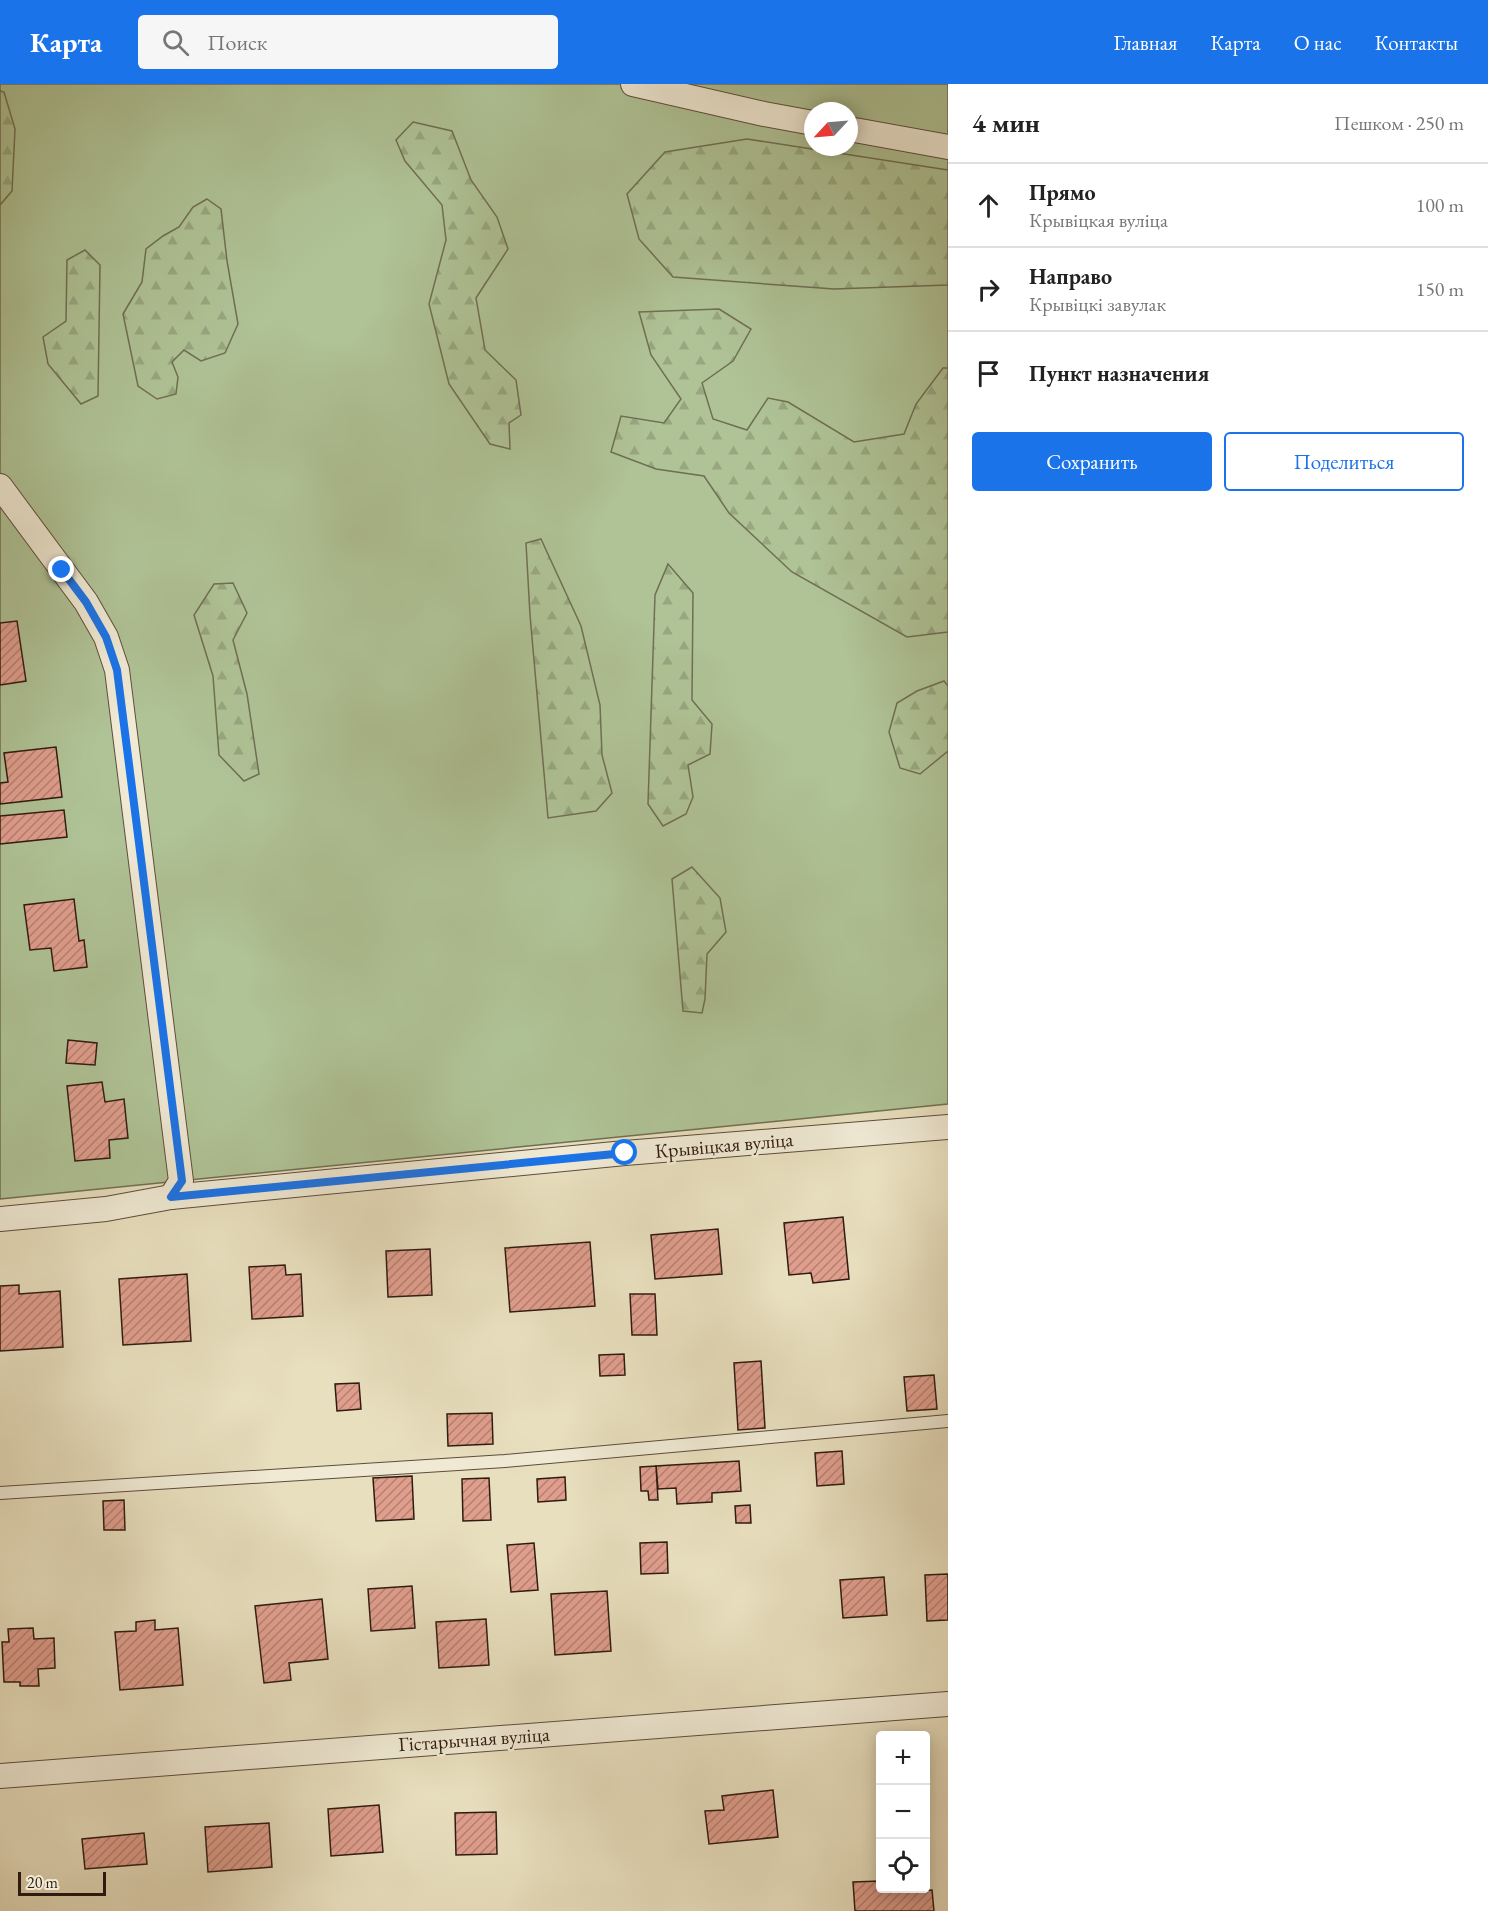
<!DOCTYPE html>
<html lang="ru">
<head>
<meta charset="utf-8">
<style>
  body { margin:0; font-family:"EB Garamond",serif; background:#f6f6f6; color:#222 }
  .controls { position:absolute; right:18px; bottom:18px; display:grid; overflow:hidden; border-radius:6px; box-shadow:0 3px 15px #0003 }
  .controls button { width:54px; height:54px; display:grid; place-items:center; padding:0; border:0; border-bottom:2px solid #e0e0e0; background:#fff; color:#222; font:30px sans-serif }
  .compass { position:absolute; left:804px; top:18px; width:54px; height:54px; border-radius:50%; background:#fff; box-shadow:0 3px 15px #0003; rotate:244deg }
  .scale { position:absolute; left:18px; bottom:15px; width:88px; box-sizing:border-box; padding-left:6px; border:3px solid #301b11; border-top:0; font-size:16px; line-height:21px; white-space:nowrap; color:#301b11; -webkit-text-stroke:4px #f0ead5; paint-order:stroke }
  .stop { position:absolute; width:18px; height:18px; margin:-14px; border:4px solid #1a73e8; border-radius:50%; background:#fff }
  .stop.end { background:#1a73e8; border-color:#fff; box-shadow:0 2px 6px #0008 }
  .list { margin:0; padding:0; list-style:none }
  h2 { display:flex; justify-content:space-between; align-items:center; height:78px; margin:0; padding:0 24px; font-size:26px }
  h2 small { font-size:20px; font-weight:400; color:#767676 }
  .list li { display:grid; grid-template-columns:39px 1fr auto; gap:18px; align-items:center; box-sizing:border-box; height:84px; padding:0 24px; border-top:2px solid #e0e0e0 }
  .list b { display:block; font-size:22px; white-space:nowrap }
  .list p { margin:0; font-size:20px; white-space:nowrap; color:#767676 }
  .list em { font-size:20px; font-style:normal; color:#767676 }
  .actions { display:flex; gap:12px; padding:18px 24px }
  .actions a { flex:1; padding:14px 0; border:2px solid #1a73e8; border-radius:6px; text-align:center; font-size:21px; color:#1a73e8 }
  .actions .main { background:#1a73e8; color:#fff }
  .icon { flex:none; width:33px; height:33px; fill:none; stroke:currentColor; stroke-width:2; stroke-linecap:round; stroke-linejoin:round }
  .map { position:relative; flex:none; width:948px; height:1827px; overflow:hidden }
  header { display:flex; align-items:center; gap:36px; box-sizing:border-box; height:84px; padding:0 30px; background:#1a73e8; color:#fff }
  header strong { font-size:28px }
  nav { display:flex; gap:33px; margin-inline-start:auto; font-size:21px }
  .search { width:420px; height:54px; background:#f6f6f6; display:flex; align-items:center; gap:15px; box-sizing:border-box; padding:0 21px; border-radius:6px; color:#767676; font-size:22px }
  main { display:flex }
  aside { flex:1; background:#fff }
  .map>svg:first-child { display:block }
  .grass { fill:#afc396; stroke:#706f54; stroke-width:1.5; fill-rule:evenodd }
  .forest { fill:url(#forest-firs); stroke:#706f54; stroke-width:1.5 }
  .building { fill:url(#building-hatch); stroke:#301b11; stroke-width:1.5 }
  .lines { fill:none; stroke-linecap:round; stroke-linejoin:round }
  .service-casing { stroke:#5e4c3c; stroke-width:14 }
  .minor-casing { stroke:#5e4c3c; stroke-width:26 }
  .service { stroke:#f0ead5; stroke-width:12 }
  .minor { stroke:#f0ead5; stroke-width:24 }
  .route { stroke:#1a73e8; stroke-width:8 }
  .labels { text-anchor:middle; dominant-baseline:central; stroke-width:5; stroke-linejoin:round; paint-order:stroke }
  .street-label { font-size:20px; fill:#301b11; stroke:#f0ead5 }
</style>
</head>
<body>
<header>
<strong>Карта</strong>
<div class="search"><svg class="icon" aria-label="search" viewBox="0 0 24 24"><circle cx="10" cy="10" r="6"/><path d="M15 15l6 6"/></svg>Поиск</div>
<nav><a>Главная</a><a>Карта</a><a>О нас</a><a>Контакты</a></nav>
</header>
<main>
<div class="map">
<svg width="948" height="1827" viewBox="0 0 948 1827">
  <defs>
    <pattern id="forest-firs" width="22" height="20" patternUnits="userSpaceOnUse" patternTransform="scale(1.5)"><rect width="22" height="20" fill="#afc396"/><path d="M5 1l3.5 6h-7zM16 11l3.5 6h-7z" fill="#97a780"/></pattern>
    <pattern id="building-hatch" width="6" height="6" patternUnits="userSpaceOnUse" patternTransform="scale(1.5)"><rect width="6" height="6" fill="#e09e8d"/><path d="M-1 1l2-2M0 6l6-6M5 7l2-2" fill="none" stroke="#b68072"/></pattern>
  </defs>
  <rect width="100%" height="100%" fill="#e8dfbe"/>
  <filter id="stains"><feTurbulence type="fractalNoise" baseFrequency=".00333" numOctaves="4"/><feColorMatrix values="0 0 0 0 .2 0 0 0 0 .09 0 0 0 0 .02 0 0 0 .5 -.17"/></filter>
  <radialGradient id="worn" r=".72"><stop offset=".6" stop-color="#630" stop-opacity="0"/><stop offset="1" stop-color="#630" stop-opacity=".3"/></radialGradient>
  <path class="grass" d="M0 0H948V1020L0 1115ZM813 27H849V63H813Z"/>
  <g class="forest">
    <polygon points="0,7 4,8 15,45 12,107 0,121"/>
    <polygon points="413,38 452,47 471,96 497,133 508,165 476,214 485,266 516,296 521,331 509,339 510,365 490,360 449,300 429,220 446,156 442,121 405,77 396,56"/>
    <polygon points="747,55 948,86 948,201 834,205 673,193 639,155 627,110 665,68"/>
    <polygon points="207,115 221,125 227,177 238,240 225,269 201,277 184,266 172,278 178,293 176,310 157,315 138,302 123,230 142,198 146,165 163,152 179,143 193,123"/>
    <polygon points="85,166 100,181 98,312 81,320 48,280 43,253 66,237 67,176"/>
    <polygon points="719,225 751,245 733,277 702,299 713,335 747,346 768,314 788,318 854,358 904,350 916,320 943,284 948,284 948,548 907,553 792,488 729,429 704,392 656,385 611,368 621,332 664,339 681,315 651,271 639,228"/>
    <polygon points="541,455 581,542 600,621 602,671 612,709 596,727 548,734 530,531 526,459"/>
    <polygon points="668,480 693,509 692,616 712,640 710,670 688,681 693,713 686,730 663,742 648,720 655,511"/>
    <polygon points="233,499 247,529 233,556 247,610 259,690 244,697 219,671 213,592 194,531 214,500"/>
    <polygon points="944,597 948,602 948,667 920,690 900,684 889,648 897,619 917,607"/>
    <polygon points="692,783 720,814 726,848 707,870 705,915 702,929 683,927 672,795"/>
  </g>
  <g class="building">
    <polygon points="17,537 26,597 0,601 0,539"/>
    <polygon points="56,663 62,713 0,720 0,699 8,698 4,669"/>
    <polygon points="64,726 67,753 0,760 0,732"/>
    <polygon points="74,815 79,857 84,856 87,883 54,887 51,864 30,866 24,821"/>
    <polygon points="68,956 97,959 95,981 66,979"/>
    <polygon points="102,998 105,1018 124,1015 128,1054 109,1056 110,1074 75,1077 67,1002"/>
    <polygon points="843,1133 849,1195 813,1199 811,1189 789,1191 784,1139"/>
    <polygon points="718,1145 722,1190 655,1195 651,1151"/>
    <polygon points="590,1158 595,1222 510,1228 505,1164"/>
    <polygon points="430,1165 432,1211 388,1213 386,1167"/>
    <polygon points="285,1181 286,1191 301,1190 303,1232 252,1235 249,1183"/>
    <polygon points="187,1190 191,1257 123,1261 119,1195"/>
    <polygon points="19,1201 19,1210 60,1207 63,1263 0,1267 0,1202"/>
    <polygon points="630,1210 655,1210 657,1251 632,1251"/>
    <polygon points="624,1270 625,1291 600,1292 599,1271"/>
    <polygon points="761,1277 765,1344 738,1346 734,1279"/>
    <polygon points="934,1291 937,1325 907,1327 904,1293"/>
    <polygon points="359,1299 361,1325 337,1327 335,1300"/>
    <polygon points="492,1329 493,1360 448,1362 447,1330"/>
    <polygon points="842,1367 844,1400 817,1402 815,1369"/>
    <polygon points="739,1377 741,1407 712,1409 712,1418 677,1420 676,1404 658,1405 656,1382"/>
    <polygon points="656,1382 658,1416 649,1416 648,1407 641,1407 640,1383"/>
    <polygon points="412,1392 414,1435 376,1437 373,1394"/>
    <polygon points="565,1393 566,1416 538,1418 537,1395"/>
    <polygon points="489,1394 491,1436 463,1437 462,1395"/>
    <polygon points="124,1416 125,1446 104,1446 103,1417"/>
    <polygon points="750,1421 751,1439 736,1439 735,1422"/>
    <polygon points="667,1458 668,1489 641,1490 640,1459"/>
    <polygon points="534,1459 538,1506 511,1508 507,1461"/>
    <polygon points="948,1490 948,1536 927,1537 925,1491"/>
    <polygon points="884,1493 887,1531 843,1534 840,1496"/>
    <polygon points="412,1502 415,1544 371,1547 368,1505"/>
    <polygon points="607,1507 611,1567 555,1571 551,1510"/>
    <polygon points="322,1515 328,1575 289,1579 291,1596 264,1599 255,1522"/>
    <polygon points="486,1535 489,1581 439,1584 436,1538"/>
    <polygon points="155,1536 155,1546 178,1544 183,1601 120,1606 115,1548 136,1547 136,1538"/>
    <polygon points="33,1544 34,1555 54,1554 55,1584 38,1585 39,1602 20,1602 20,1598 4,1598 2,1558 9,1558 8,1545"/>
    <polygon points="773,1706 778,1753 709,1760 705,1727 724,1726 722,1712"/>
    <polygon points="379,1721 383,1768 331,1772 328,1725"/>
    <polygon points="496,1728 497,1770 456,1771 455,1729"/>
    <polygon points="269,1739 272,1783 208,1788 205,1743"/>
    <polygon points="144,1749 147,1780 85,1785 82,1755"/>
    <polygon points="880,1797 880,1804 892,1804 892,1808 932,1806 934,1827 855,1827 853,1798"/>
  </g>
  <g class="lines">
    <defs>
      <polyline id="service" points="0,1409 505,1377 948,1337"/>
      <g id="minor">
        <polyline points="633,0 764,30 813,39"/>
        <polyline points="849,45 948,63"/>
        <polyline points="0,402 86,518 106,553 117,586 181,1097 171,1113"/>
        <polyline points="0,1135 106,1125 171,1113 625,1069 948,1043"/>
        <polyline points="0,1692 948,1620"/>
      </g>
    </defs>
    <use href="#service" class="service-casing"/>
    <use href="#minor" class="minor-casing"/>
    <use href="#service" class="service"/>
    <use href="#minor" class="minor"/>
  </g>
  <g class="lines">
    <polyline class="route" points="62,486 86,518 106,553 117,586 182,1097 171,1113 625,1069"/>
  </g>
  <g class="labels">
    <g class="street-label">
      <text transform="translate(724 1061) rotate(-5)">Крывіцкая вуліца</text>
      <text transform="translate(474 1655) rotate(-4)">Гістарычная вуліца</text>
    </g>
  </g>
  <rect width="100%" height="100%" filter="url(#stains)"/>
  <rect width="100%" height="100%" fill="url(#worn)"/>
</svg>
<div class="controls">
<button>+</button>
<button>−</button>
<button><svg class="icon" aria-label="locate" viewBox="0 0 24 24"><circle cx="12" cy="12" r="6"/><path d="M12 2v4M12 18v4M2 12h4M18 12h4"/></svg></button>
</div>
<svg class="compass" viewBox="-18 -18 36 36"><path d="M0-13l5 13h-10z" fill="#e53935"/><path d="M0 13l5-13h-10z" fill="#767676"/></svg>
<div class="scale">20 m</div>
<div class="stop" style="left:625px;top:1069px"></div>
<div class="stop end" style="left:62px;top:486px"></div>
</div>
<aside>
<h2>4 мин<small>Пешком · 250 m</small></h2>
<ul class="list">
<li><svg class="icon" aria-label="ahead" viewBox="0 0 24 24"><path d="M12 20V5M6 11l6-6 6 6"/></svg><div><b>Прямо</b><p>Крывіцкая вуліца</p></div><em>100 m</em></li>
<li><svg class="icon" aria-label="right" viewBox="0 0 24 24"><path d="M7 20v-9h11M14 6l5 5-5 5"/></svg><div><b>Направо</b><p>Крывіцкі завулак</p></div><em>150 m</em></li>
<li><svg class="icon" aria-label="arrive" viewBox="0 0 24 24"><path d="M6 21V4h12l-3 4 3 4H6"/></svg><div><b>Пункт назначения</b></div></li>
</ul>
<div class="actions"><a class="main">Сохранить</a><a>Поделиться</a></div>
</aside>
</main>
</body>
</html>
